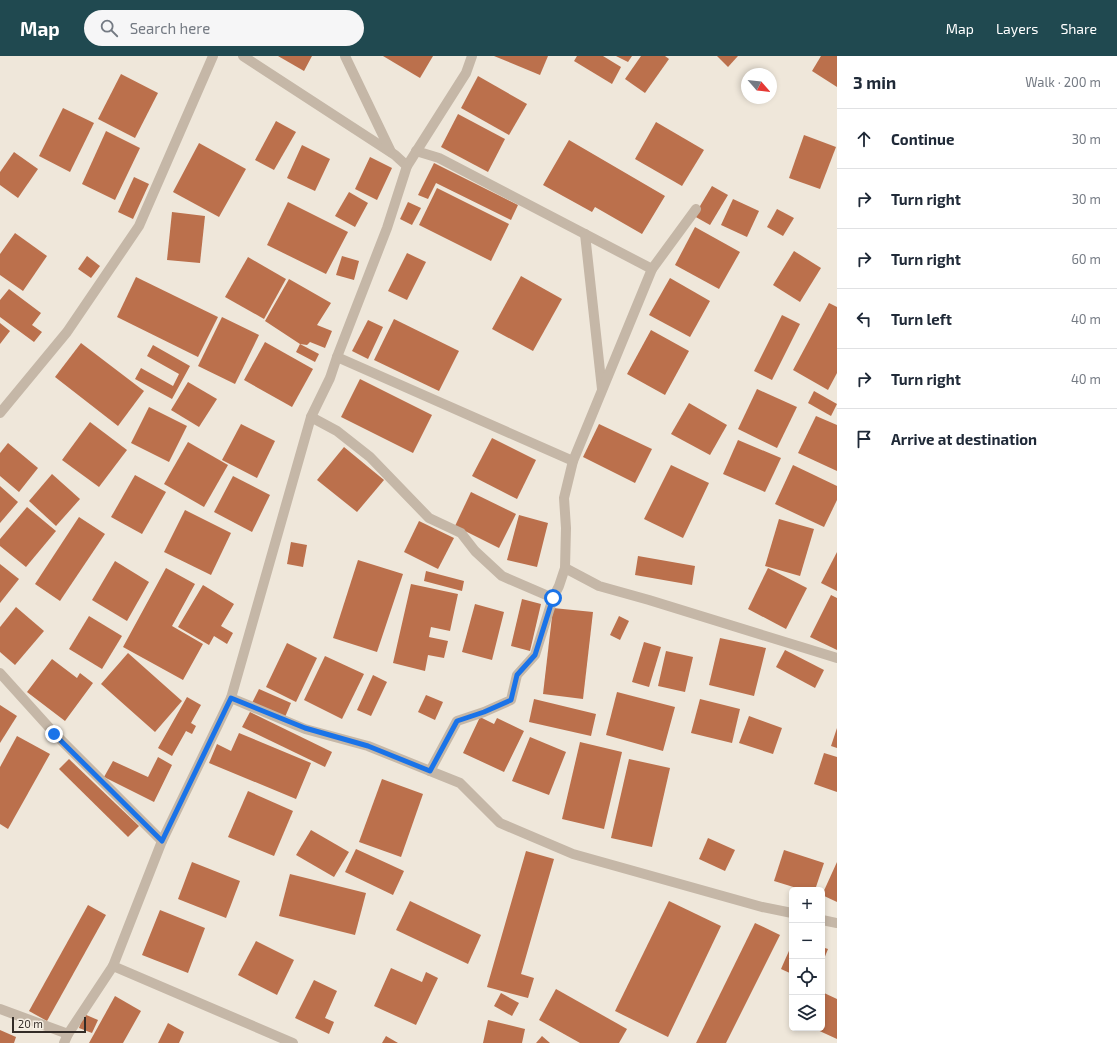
<!DOCTYPE html>
<html lang="en">
<head>
<meta charset="utf-8">
<style>
  body { margin:0; font-family:"Exo 2",sans-serif; background:#f6f6f7; color:#1f2937 }
  .controls { position:absolute; right:12px; bottom:12px; display:grid; overflow:hidden; border-radius:6px; box-shadow:0 2px 6px #0003 }
  .controls button { width:36px; height:36px; display:grid; place-items:center; padding:0; border:0; border-bottom:1px solid #e0e1e3; background:#fff; color:#1f2937; font:20px sans-serif }
  .compass { position:absolute; left:741px; top:12px; width:36px; height:36px; border-radius:50%; background:#fff; box-shadow:0 2px 6px #0003; rotate:118deg }
  .scale { position:absolute; left:12px; bottom:10px; width:74px; box-sizing:border-box; padding-left:4px; border:2px solid #332c27; border-top:0; font-size:11px; line-height:14px; white-space:nowrap; color:#332c27; -webkit-text-stroke:3px #f7f0e5; paint-order:stroke }
  .stop { position:absolute; width:12px; height:12px; margin:-9px; border:3px solid #1a73e8; border-radius:50%; background:#fff }
  .stop.end { background:#1a73e8; border-color:#fff; box-shadow:0 1px 4px #0008 }
  .list { margin:0; padding:0; list-style:none }
  h2 { display:flex; justify-content:space-between; align-items:center; height:52px; margin:0; padding:0 16px; font-size:17px }
  h2 small { font-size:13px; font-weight:400; color:#747a83 }
  .list li { display:grid; grid-template-columns:26px 1fr auto; gap:12px; align-items:center; box-sizing:border-box; height:60px; padding:0 16px; border-top:1px solid #e0e1e3 }
  .list b { display:block; font-size:15px; white-space:nowrap }
  .list em { font-size:13px; font-style:normal; color:#747a83 }
  .icon { flex:none; width:22px; height:22px; fill:none; stroke:currentColor; stroke-width:2; stroke-linecap:round; stroke-linejoin:round }
  .map { position:relative; flex:none; width:837px; height:987px; overflow:hidden }
  header { display:flex; align-items:center; gap:24px; box-sizing:border-box; height:56px; padding:0 20px; background:#204950; color:#fff }
  header strong { font-size:19px }
  nav { display:flex; gap:22px; margin-inline-start:auto; font-size:14px }
  .search { width:280px; height:36px; background:#f6f6f7; display:flex; align-items:center; gap:10px; box-sizing:border-box; padding:0 14px; border-radius:22px; color:#747a83; font-size:15px }
  main { display:flex }
  aside { flex:1; background:#fff }
  .map>svg:first-child { display:block }
  .building { fill:#bb704c }
  .lines { fill:none; stroke-linecap:round; stroke-linejoin:round }
  .minor { stroke:#c5b7a7; stroke-width:10 }
  .route { stroke:#1a73e8; stroke-width:5 }
</style>
</head>
<body>
<header>
<strong>Map</strong>
<div class="search"><svg class="icon" aria-label="search" viewBox="0 0 24 24"><circle cx="10" cy="10" r="6"/><path d="M15 15l6 6"/></svg>Search here</div>
<nav><a>Map</a><a>Layers</a><a>Share</a></nav>
</header>
<main>
<div class="map">
<svg width="837" height="987" viewBox="0 0 837 987">
  <rect width="100%" height="100%" fill="#efe7da"/>
  <g class="building">
    <polygon points="278,0 312,0 304,15"/>
    <polygon points="383,0 433,0 420,22"/>
    <polygon points="494,0 548,0 540,19"/>
    <polygon points="577,0 603,0 621,11 612,28 574,5"/>
    <polygon points="616,0 632,0 628,6"/>
    <polygon points="641,0 665,0 669,3 645,37 625,23"/>
    <polygon points="717,0 738,0 728,11"/>
    <polygon points="821,0 837,0 837,31 812,15"/>
    <polygon points="121,18 158,37 135,82 98,63"/>
    <polygon points="478,20 527,48 509,79 461,52"/>
    <polygon points="63,52 94,67 70,116 39,100"/>
    <polygon points="458,58 505,83 488,116 441,91"/>
    <polygon points="276,65 296,76 274,114 255,104"/>
    <polygon points="656,66 704,94 682,130 635,103"/>
    <polygon points="106,75 140,92 115,144 82,128"/>
    <polygon points="804,79 836,91 820,133 789,122"/>
    <polygon points="569,84 665,140 642,178 595,151 592,156 543,129"/>
    <polygon points="199,87 246,113 219,161 173,136"/>
    <polygon points="302,89 330,103 315,135 287,122"/>
    <polygon points="14,96 38,113 18,142 0,129 0,116"/>
    <polygon points="370,101 392,112 377,144 355,133"/>
    <polygon points="434,107 518,149 511,164 436,127 428,143 418,139"/>
    <polygon points="134,121 149,128 133,163 118,156"/>
    <polygon points="712,130 728,139 710,169 694,160"/>
    <polygon points="437,132 509,168 491,205 419,169"/>
    <polygon points="349,136 368,147 355,171 335,160"/>
    <polygon points="733,143 759,155 747,181 721,169"/>
    <polygon points="288,146 348,176 326,218 267,189"/>
    <polygon points="408,146 421,152 412,169 400,163"/>
    <polygon points="777,153 794,162 783,180 767,171"/>
    <polygon points="172,156 205,160 200,207 167,204"/>
    <polygon points="695,171 740,196 719,233 675,209"/>
    <polygon points="15,177 47,200 23,235 0,219 0,198"/>
    <polygon points="794,195 821,212 800,246 773,229"/>
    <polygon points="407,197 426,206 407,244 388,235"/>
    <polygon points="87,200 100,210 91,222 78,213"/>
    <polygon points="342,200 359,205 354,224 336,219"/>
    <polygon points="248,201 286,223 264,263 225,241"/>
    <polygon points="521,220 562,243 533,295 492,273"/>
    <polygon points="136,221 218,261 198,301 117,261"/>
    <polygon points="670,222 710,245 690,281 649,259"/>
    <polygon points="289,223 331,247 317,269 332,275 325,292 310,286 307,289 300,288 319,298 315,306 296,296 300,288 265,265"/>
    <polygon points="9,233 41,257 32,269 42,276 34,286 0,261 0,244"/>
    <polygon points="829,247 837,251 837,317 828,334 793,314"/>
    <polygon points="782,259 800,268 772,324 754,315"/>
    <polygon points="222,261 259,279 235,328 198,310"/>
    <polygon points="394,263 459,295 439,335 374,304"/>
    <polygon points="368,264 383,271 368,303 352,295"/>
    <polygon points="0,267 10,275 0,288"/>
    <polygon points="651,274 689,295 665,339 627,318"/>
    <polygon points="265,286 313,313 292,351 244,324"/>
    <polygon points="81,287 144,335 118,370 55,321"/>
    <polygon points="153,289 190,310 172,343 135,323 141,312 173,330 179,318 147,300"/>
    <polygon points="360,323 432,359 413,397 341,361"/>
    <polygon points="188,326 217,343 199,371 171,354"/>
    <polygon points="757,333 797,351 777,392 738,373"/>
    <polygon points="814,335 837,348 831,360 808,347"/>
    <polygon points="689,347 727,369 710,399 671,378"/>
    <polygon points="149,351 187,370 169,406 131,387"/>
    <polygon points="816,360 837,369 837,415 798,397"/>
    <polygon points="90,366 127,394 99,431 62,404"/>
    <polygon points="241,368 275,385 257,422 222,404"/>
    <polygon points="599,368 652,393 635,427 583,401"/>
    <polygon points="492,382 536,404 517,443 472,420"/>
    <polygon points="738,384 781,402 765,436 723,418"/>
    <polygon points="188,386 228,409 204,451 164,428"/>
    <polygon points="8,387 38,412 19,436 0,420 0,397"/>
    <polygon points="344,391 384,424 357,456 317,424"/>
    <polygon points="671,409 709,427 683,482 644,463"/>
    <polygon points="793,409 837,430 837,444 824,471 775,448"/>
    <polygon points="52,418 80,443 56,470 29,445"/>
    <polygon points="135,419 166,436 142,478 111,461"/>
    <polygon points="233,420 270,439 252,476 214,456"/>
    <polygon points="0,430 18,446 0,467"/>
    <polygon points="471,436 516,458 499,492 455,470"/>
    <polygon points="27,451 56,475 26,511 0,490 0,483"/>
    <polygon points="185,454 231,477 211,519 164,496"/>
    <polygon points="519,459 548,467 537,511 507,504"/>
    <polygon points="79,461 105,478 60,545 35,528"/>
    <polygon points="779,463 814,473 800,520 765,510"/>
    <polygon points="419,465 454,482 438,513 404,496"/>
    <polygon points="291,486 307,489 303,511 287,508"/>
    <polygon points="837,496 837,535 821,527"/>
    <polygon points="638,500 695,510 692,529 635,519"/>
    <polygon points="358,504 403,518 377,596 333,582"/>
    <polygon points="115,505 149,526 127,565 92,544"/>
    <polygon points="0,508 19,523 0,547"/>
    <polygon points="166,512 195,528 172,570 203,588 183,624 123,591"/>
    <polygon points="768,512 807,532 786,573 748,553"/>
    <polygon points="426,515 464,525 462,535 424,525"/>
    <polygon points="411,528 458,538 450,575 431,571 429,581 448,585 444,602 428,599 425,615 393,607"/>
    <polygon points="203,529 234,548 221,570 233,577 227,588 214,580 209,589 178,571"/>
    <polygon points="831,539 837,542 837,594 810,581"/>
    <polygon points="522,543 541,548 530,595 511,590"/>
    <polygon points="475,548 504,556 492,604 462,596"/>
    <polygon points="16,551 44,575 15,609 0,596 0,571"/>
    <polygon points="553,552 593,556 583,643 543,638"/>
    <polygon points="89,560 122,580 102,613 69,593"/>
    <polygon points="619,560 629,565 620,584 610,579"/>
    <polygon points="720,582 766,592 754,640 709,629"/>
    <polygon points="644,586 661,591 649,631 632,626"/>
    <polygon points="287,587 317,602 296,646 266,631"/>
    <polygon points="785,594 824,614 815,632 776,611"/>
    <polygon points="666,595 693,601 685,636 658,630"/>
    <polygon points="128,597 182,645 155,676 101,628"/>
    <polygon points="325,600 364,618 342,663 304,644"/>
    <polygon points="52,603 77,622 80,617 93,627 65,665 27,636"/>
    <polygon points="373,619 387,626 371,660 357,654"/>
    <polygon points="259,633 291,647 285,661 252,647"/>
    <polygon points="617,636 675,651 663,695 606,679"/>
    <polygon points="426,639 443,646 435,664 418,656"/>
    <polygon points="187,641 201,649 191,667 196,670 192,678 186,675 172,700 158,692"/>
    <polygon points="534,643 596,658 591,680 529,666"/>
    <polygon points="700,643 740,653 732,687 691,677"/>
    <polygon points="0,649 17,660 0,687"/>
    <polygon points="250,656 332,696 325,711 242,671"/>
    <polygon points="749,660 782,672 773,698 739,687"/>
    <polygon points="480,661 494,668 497,662 524,675 504,716 463,697"/>
    <polygon points="837,672 837,692 831,690"/>
    <polygon points="239,677 311,707 296,743 209,707 217,688 231,695"/>
    <polygon points="17,680 50,698 8,773 0,768 0,711"/>
    <polygon points="530,681 566,696 549,739 512,725"/>
    <polygon points="580,686 622,696 604,773 562,763"/>
    <polygon points="824,697 837,701 837,736 814,728"/>
    <polygon points="158,701 172,709 154,746 104,721 113,705 148,721"/>
    <polygon points="69,703 139,770 128,781 59,713"/>
    <polygon points="629,703 670,712 652,791 611,782"/>
    <polygon points="382,723 423,738 401,801 359,786"/>
    <polygon points="248,735 293,755 274,800 228,781"/>
    <polygon points="311,774 349,796 334,821 296,799"/>
    <polygon points="708,782 735,794 725,815 699,803"/>
    <polygon points="356,793 404,815 393,839 345,816"/>
    <polygon points="784,794 824,807 815,834 803,834 774,825"/>
    <polygon points="526,795 554,803 521,918 534,922 528,942 487,931"/>
    <polygon points="192,806 240,825 226,862 178,843"/>
    <polygon points="837,806 837,846 822,839"/>
    <polygon points="290,818 366,837 355,879 279,860"/>
    <polygon points="410,845 481,879 468,908 396,874"/>
    <polygon points="669,845 721,870 668,981 615,955"/>
    <polygon points="88,849 106,859 47,965 29,955"/>
    <polygon points="160,854 205,872 188,917 142,899"/>
    <polygon points="755,867 780,879 726,987 696,987"/>
    <polygon points="256,885 294,904 277,939 238,919"/>
    <polygon points="792,888 792,918 781,913"/>
    <polygon points="822,891 828,893 822,908"/>
    <polygon points="391,912 422,926 426,916 438,922 416,969 374,950"/>
    <polygon points="314,924 337,935 325,962 334,966 329,978 295,962"/>
    <polygon points="556,933 627,973 619,987 580,987 539,964"/>
    <polygon points="822,936 837,943 837,983 813,972 822,972"/>
    <polygon points="501,937 519,947 512,960 494,950"/>
    <polygon points="115,940 141,955 123,987 89,987"/>
    <polygon points="84,958 98,964 92,977 79,972"/>
    <polygon points="488,964 525,973 522,987 483,987"/>
    <polygon points="168,967 184,976 179,987 158,987"/>
    <polygon points="0,974 16,981 14,987 0,987"/>
    <polygon points="386,980 398,987 382,987"/>
    <polygon points="542,980 550,987 536,987"/>
  </g>
  <g class="lines">
    <g class="minor">
      <polyline points="243,0 395,99 407,110"/>
      <polyline points="345,0 391,96"/>
      <polyline points="416,95 439,102 652,213"/>
      <polyline points="585,178 602,333"/>
      <polyline points="337,301 573,405"/>
      <polyline points="0,357 67,276 139,170 213,0"/>
      <polyline points="311,361 337,375 370,401 429,462 461,477 475,495 502,520 553,542"/>
      <polyline points="565,512 599,530 649,544 837,602"/>
      <polyline points="0,617 55,678 162,785"/>
      <polyline points="231,642 305,673 368,690 460,727 500,767 573,798 762,851 792,857"/>
      <polyline points="430,715 457,665 484,656 511,644 517,619 535,599 553,542 559,530 565,512 566,472 564,442 573,405 652,213 696,153"/>
      <polyline points="822,864 837,867"/>
      <polyline points="113,910 293,987"/>
      <polyline points="0,953 68,978"/>
      <polyline points="64,987 68,978 113,910 162,785 231,642 311,361 330,322 337,301 387,172 407,110 466,17 472,0"/>
    </g>
  </g>
  <g class="lines">
    <polyline class="route" points="54,678 162,785 231,642 305,672 368,690 430,715 457,665 484,656 511,644 517,619 535,599 553,542"/>
  </g>
</svg>
<div class="controls">
<button>+</button>
<button>−</button>
<button><svg class="icon" aria-label="locate" viewBox="0 0 24 24"><circle cx="12" cy="12" r="6"/><path d="M12 2v4M12 18v4M2 12h4M18 12h4"/></svg></button>
<button><svg class="icon" aria-label="layers" viewBox="0 0 24 24"><path d="M12 4l9 5-9 5-9-5zM3 14l9 5 9-5"/></svg></button>
</div>
<svg class="compass" viewBox="-18 -18 36 36"><path d="M0-13l5 13h-10z" fill="#e53935"/><path d="M0 13l5-13h-10z" fill="#747a83"/></svg>
<div class="scale">20 m</div>
<div class="stop" style="left:553px;top:542px"></div>
<div class="stop end" style="left:54px;top:678px"></div>
</div>
<aside>
<h2>3 min<small>Walk · 200 m</small></h2>
<ul class="list">
<li><svg class="icon" aria-label="ahead" viewBox="0 0 24 24"><path d="M12 20V5M6 11l6-6 6 6"/></svg><div><b>Continue</b></div><em>30 m</em></li>
<li><svg class="icon" aria-label="right" viewBox="0 0 24 24"><path d="M7 20v-9h11M14 6l5 5-5 5"/></svg><div><b>Turn right</b></div><em>30 m</em></li>
<li><svg class="icon" aria-label="right" viewBox="0 0 24 24"><path d="M7 20v-9h11M14 6l5 5-5 5"/></svg><div><b>Turn right</b></div><em>60 m</em></li>
<li><svg class="icon" aria-label="left" viewBox="0 0 24 24"><path d="M17 20v-9H6M10 6l-5 5 5 5"/></svg><div><b>Turn left</b></div><em>40 m</em></li>
<li><svg class="icon" aria-label="right" viewBox="0 0 24 24"><path d="M7 20v-9h11M14 6l5 5-5 5"/></svg><div><b>Turn right</b></div><em>40 m</em></li>
<li><svg class="icon" aria-label="arrive" viewBox="0 0 24 24"><path d="M6 21V4h12l-3 4 3 4H6"/></svg><div><b>Arrive at destination</b></div></li>
</ul>
</aside>
</main>
</body>
</html>
